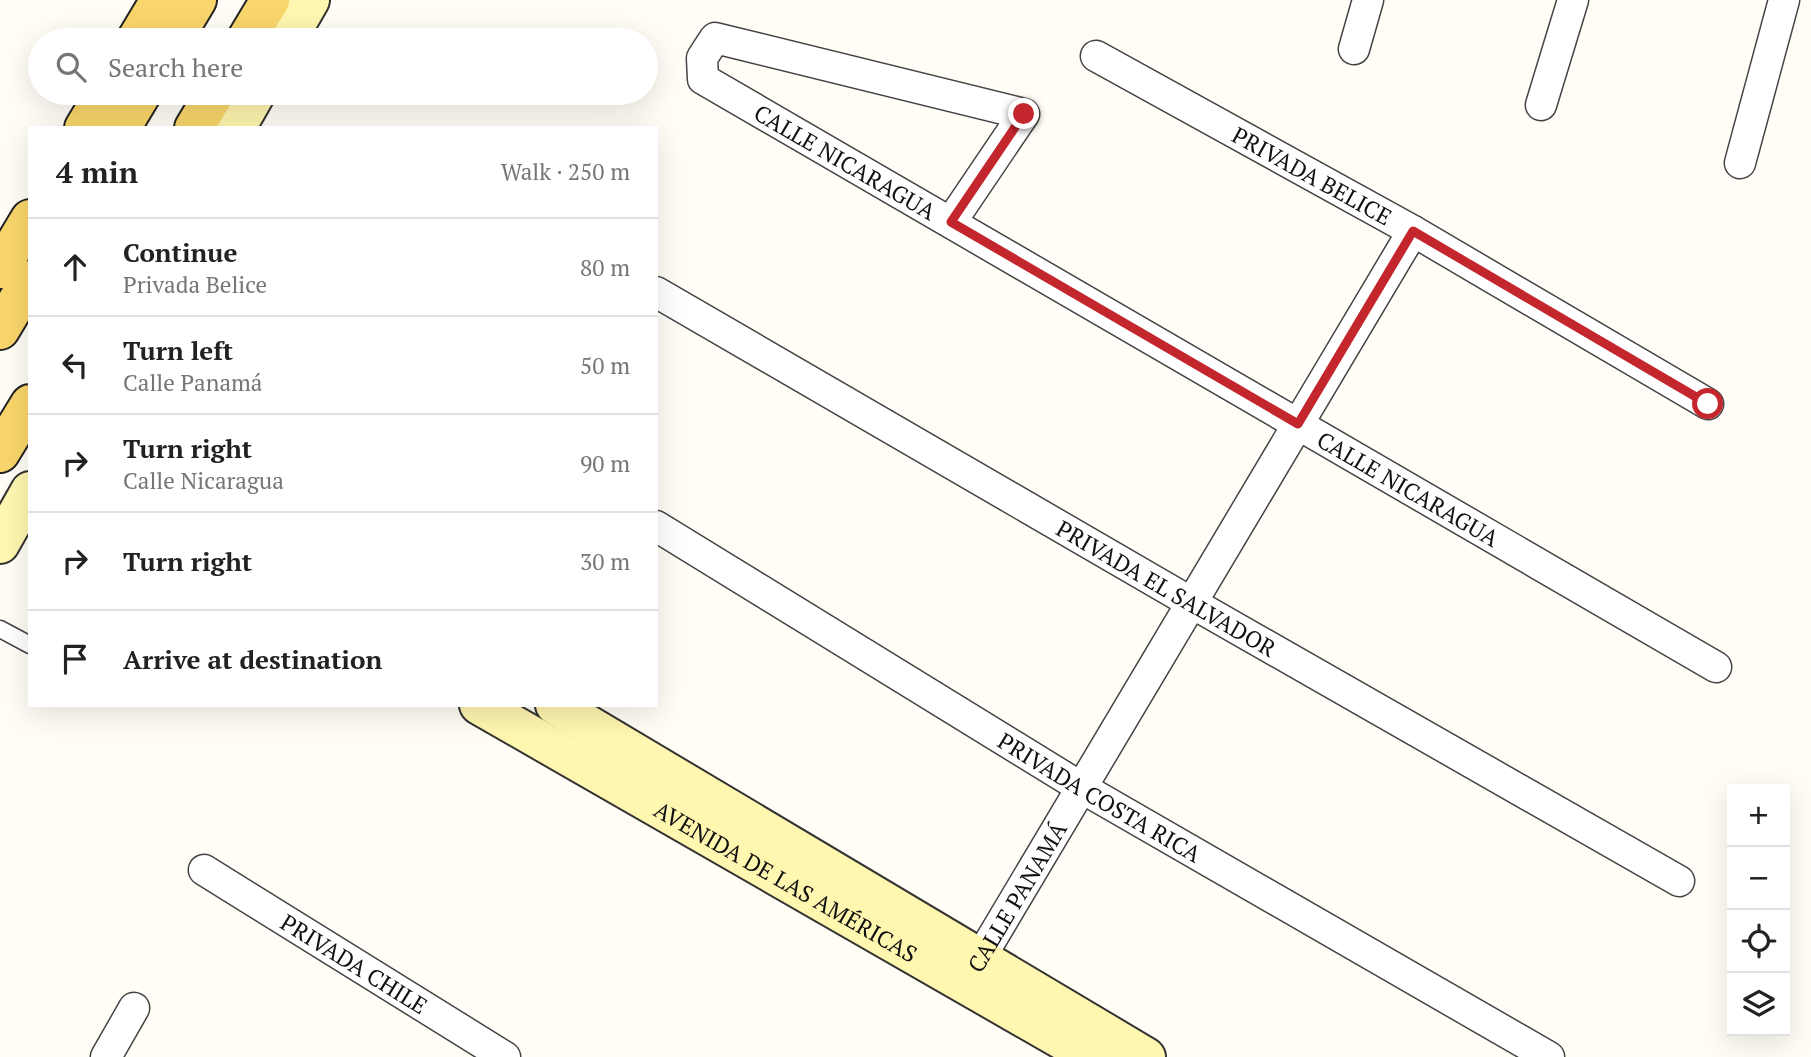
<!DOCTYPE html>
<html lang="en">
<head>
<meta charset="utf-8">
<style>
  body { margin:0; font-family:"PT Serif",serif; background:#f2f2f2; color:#222 }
  .controls { position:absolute; right:21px; bottom:21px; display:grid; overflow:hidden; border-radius:0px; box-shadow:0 7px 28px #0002 }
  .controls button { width:63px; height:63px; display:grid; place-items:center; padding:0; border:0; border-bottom:2px solid #e0e0e0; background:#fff; color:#222; font:35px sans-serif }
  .stop { position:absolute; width:21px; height:21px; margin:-16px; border:5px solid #c4262e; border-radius:50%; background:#fff }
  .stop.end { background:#c4262e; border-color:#fff; box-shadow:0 2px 7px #0008 }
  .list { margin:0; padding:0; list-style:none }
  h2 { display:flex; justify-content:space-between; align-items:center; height:91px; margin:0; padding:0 28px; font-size:30px }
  h2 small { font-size:23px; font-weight:400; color:#767676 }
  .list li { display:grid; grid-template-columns:46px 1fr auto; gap:21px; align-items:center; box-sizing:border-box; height:98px; padding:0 28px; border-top:2px solid #e0e0e0 }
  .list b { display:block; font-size:26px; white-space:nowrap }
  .list p { margin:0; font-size:23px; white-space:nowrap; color:#767676 }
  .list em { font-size:23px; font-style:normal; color:#767676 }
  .icon { flex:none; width:38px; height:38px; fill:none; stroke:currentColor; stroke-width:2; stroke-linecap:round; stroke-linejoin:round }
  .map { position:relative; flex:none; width:1811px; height:1057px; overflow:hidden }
  .search { position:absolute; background:#fff; box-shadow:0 7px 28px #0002; left:28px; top:28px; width:630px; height:77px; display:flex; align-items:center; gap:18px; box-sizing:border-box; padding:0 24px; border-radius:38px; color:#767676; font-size:26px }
  .panel { position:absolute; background:#fff; box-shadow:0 7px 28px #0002; left:28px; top:126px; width:630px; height:581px; border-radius:0px }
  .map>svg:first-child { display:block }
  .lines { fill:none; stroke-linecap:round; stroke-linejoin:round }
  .lane-casing { stroke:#444; stroke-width:19 }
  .street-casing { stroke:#444; stroke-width:33 }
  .secondary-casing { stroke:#333; stroke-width:42 }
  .primary-casing { stroke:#222; stroke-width:42 }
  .lane { stroke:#fff; stroke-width:16 }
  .street { stroke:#fff; stroke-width:30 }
  .secondary { stroke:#fff6b0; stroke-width:38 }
  .primary { stroke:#f9d66b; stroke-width:38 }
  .route { stroke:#c4262e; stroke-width:9 }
  .labels { text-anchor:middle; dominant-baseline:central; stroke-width:7; stroke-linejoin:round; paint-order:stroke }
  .street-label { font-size:23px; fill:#111; stroke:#fff }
</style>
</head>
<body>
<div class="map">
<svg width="1811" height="1057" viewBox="0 0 1811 1057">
  <rect width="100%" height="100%" fill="#fffdf5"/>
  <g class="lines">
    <defs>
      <polyline id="lane" points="0,629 30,645"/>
      <g id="street">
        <polyline points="1354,49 1368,0"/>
        <path id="s1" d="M1096 56 1413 231 1708 404"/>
        <polyline points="1541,105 1573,0"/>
        <polyline points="1740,163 1784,0"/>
        <path id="s2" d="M951 222 1024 114 715 38 702 58 703 79 1716 667"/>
        <path id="s3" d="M656 292 1192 603 1679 881"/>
        <path id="s4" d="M656 526 1082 788 1549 1057"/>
        <path id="s5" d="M204 870 505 1057"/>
        <path id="s6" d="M970 975 1413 231"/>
        <polyline points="106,1057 134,1008"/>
      </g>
      <g id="secondary">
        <polyline points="287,40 310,0"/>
        <polyline points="236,128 256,93"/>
        <polyline points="0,544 30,491"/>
        <path id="s7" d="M479 705 1092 1057"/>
        <polyline points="555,705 1146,1057"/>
      </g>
      <g id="primary">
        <polyline points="136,40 160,0"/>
        <polyline points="173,40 197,0"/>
        <polyline points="246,40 270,0"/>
        <polyline points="84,128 105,93"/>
        <polyline points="121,128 142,93"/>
        <polyline points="194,128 215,93"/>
        <polyline points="0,269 30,219"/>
        <polyline points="0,330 30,280"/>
        <polyline points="0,453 30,404"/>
      </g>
    </defs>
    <use href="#lane" class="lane-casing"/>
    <use href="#street" class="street-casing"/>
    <use href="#secondary" class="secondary-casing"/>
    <use href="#primary" class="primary-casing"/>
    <use href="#lane" class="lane"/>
    <use href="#street" class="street"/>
    <use href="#secondary" class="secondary"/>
    <use href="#primary" class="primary"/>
  </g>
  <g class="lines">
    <polyline class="route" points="1024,114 951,222 1298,424 1413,231 1708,404"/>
  </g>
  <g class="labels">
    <g class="street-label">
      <text stroke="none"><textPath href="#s2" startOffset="658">CALLE NICARAGUA</textPath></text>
      <text stroke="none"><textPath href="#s1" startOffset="247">PRIVADA BELICE</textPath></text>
      <text stroke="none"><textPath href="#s2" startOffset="1309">CALLE NICARAGUA</textPath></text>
      <text stroke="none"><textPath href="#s3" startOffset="590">PRIVADA EL SALVADOR</textPath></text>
      <text stroke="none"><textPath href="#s4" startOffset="520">PRIVADA COSTA RICA</textPath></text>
      <text stroke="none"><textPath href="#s7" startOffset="354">AVENIDA DE LAS AMÉRICAS</textPath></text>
      <text stroke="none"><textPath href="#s6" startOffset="91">CALLE PANAMÁ</textPath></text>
      <text stroke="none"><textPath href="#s5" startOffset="177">PRIVADA CHILE</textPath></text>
    </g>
  </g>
</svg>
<div class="controls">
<button>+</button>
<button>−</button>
<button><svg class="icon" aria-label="locate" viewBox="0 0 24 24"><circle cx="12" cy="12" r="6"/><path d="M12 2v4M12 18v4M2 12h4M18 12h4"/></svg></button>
<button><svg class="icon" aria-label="layers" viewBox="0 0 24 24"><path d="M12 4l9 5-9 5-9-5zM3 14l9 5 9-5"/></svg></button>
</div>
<div class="stop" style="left:1708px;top:404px"></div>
<div class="stop end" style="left:1024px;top:114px"></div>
<div class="search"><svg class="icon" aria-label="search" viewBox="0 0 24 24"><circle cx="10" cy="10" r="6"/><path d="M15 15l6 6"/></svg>Search here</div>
<section class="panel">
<h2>4 min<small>Walk · 250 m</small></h2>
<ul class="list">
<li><svg class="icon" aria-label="ahead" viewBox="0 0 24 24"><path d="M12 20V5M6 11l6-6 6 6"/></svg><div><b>Continue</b><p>Privada Belice</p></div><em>80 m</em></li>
<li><svg class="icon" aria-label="left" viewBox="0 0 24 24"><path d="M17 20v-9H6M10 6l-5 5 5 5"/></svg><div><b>Turn left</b><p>Calle Panamá</p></div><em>50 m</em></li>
<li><svg class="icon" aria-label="right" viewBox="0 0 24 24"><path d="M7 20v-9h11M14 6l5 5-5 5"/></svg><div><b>Turn right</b><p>Calle Nicaragua</p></div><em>90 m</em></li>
<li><svg class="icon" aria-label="right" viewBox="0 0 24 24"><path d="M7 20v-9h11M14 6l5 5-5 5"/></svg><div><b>Turn right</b></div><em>30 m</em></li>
<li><svg class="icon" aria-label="arrive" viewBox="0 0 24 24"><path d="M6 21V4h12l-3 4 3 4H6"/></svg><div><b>Arrive at destination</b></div></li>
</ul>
</section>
</div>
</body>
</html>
